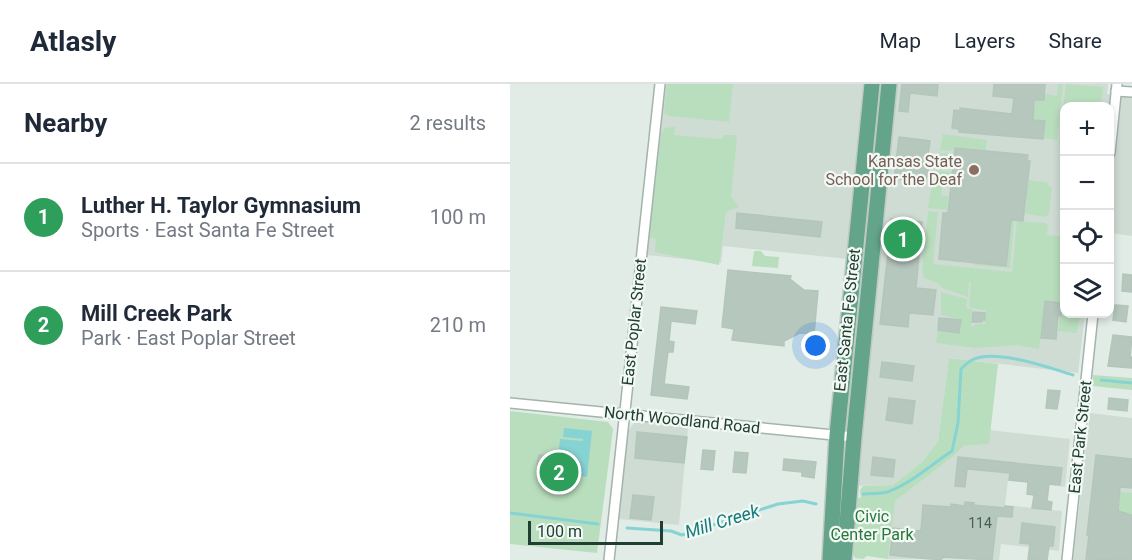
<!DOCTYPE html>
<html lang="en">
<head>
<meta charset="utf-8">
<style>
  body { margin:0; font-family:Roboto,sans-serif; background:#f2f2f3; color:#1f2937 }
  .controls { position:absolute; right:18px; top:18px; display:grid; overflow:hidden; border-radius:12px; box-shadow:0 3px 9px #0003 }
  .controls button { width:54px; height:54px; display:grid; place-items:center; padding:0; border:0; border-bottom:2px solid #e0e1e3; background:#fff; color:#1f2937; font:30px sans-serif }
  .scale { position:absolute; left:18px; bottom:15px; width:135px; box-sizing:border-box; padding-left:6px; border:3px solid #203e32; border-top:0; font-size:16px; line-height:21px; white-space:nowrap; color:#203e32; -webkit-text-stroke:4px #f2f9f4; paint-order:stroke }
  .you { position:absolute; left:306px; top:262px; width:21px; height:21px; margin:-15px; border:4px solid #fff; border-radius:50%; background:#1a73e8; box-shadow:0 0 0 9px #1a73e833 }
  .badge { display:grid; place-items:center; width:39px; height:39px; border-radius:50%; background:#f86453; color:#fff; font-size:20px; font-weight:700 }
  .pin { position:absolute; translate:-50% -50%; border:3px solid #fff; box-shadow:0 2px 6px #0006 }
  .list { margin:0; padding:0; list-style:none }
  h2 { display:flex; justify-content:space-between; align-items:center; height:78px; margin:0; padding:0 24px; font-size:26px }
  h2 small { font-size:20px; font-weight:400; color:#747a83 }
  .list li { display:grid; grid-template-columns:39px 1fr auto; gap:18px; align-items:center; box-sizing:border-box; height:108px; padding:0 24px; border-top:2px solid #e0e1e3 }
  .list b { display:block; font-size:22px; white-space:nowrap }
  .list p { margin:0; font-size:20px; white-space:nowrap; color:#747a83 }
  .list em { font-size:20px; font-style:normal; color:#747a83 }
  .icon { flex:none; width:33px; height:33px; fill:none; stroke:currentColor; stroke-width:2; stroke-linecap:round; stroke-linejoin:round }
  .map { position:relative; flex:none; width:622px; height:476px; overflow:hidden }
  header { display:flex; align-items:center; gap:36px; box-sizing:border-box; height:84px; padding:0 30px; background:#fff; border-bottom:2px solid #e0e1e3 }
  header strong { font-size:28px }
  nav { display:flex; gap:33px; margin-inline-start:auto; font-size:21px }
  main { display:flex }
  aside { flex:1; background:#fff }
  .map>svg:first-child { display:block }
  .built { fill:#cfdcd4 }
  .green { fill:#b9debd }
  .water { fill:#86d3d4 }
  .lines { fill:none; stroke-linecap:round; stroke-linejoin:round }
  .stream { stroke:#86d3d4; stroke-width:3 }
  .building { fill:#b6c7be; stroke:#b3c6bb; stroke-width:1.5 }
  .street-casing { stroke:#a3b4ac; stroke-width:12 }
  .primary-casing { stroke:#c1c9c6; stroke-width:18 }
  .street { stroke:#fff; stroke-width:9 }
  .primary { stroke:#63a48a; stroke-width:15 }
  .education-dot { fill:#8d6e63; stroke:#f2f9f4; stroke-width:2 }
  .labels { text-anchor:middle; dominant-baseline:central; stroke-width:4.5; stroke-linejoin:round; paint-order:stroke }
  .number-label { font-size:14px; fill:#466055 }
  .education-label { font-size:16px; fill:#785e54; stroke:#f2f9f4; text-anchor:end }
  .street-label { font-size:16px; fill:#203e32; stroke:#f2f9f4 }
  .park-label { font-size:16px; fill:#29763c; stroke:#f2f9f4 }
  .water-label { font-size:18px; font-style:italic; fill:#187a7c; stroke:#f2f9f4 }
</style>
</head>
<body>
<header>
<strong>Atlasly</strong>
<nav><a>Map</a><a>Layers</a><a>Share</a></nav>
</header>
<main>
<aside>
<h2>Nearby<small>2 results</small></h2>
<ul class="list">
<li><span class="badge" style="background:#2e9e5b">1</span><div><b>Luther H. Taylor Gymnasium</b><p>Sports · East Santa Fe Street</p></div><em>100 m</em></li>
<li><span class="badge" style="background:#2e9e5b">2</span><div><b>Mill Creek Park</b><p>Park · East Poplar Street</p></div><em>210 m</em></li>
</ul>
</aside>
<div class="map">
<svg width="622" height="476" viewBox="0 0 622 476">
  <rect width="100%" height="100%" fill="#e1ece6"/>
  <g class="built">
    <polygon points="155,0 356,0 338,175 213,162 211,179 137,171"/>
    <polygon points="383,0 598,0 597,10 622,12 622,152 600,149 600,22 554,22 554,230 575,230 568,289 439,274 428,357 412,378 383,401 345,402"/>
    <polygon points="580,329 622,334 622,476 563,476"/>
    <polygon points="131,338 178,344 169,441 109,435 118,347 124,339"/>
    <polygon points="480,346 560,355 555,403 498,396 495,421 552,427 549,467 491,460 489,476 378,475 384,417 446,370 452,362 478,360"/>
  </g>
  <g class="green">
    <polygon points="157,0 223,0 219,38 159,32 154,29"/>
    <polygon points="548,0 553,0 547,56 534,54 536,37 516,34 517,24 524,24 525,17 534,16 535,10 547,12"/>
    <polygon points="556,0 593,3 591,22 554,22 554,60 549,59"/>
    <polygon points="165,43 164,51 211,55 214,51 225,51 227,54 221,112 229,123 216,128 209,181 145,168 146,155 139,153 151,50 154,44"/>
    <polygon points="433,50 477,56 476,66 444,63 443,67 430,66"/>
    <polygon points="430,69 443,70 441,85 425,84"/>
    <polygon points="424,86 443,88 443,93 433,92 431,111 438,112 437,126 418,124"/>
    <polygon points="519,96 539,99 538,102 542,103 539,130 535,133 513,129 513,126 516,126 517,116 515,115"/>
    <polygon points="418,127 428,128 423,180 502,188 507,137 536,139 538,141 537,151 554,153 554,230 570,230 567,249 548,247 550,232 553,232 554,218 535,216 529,265 506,261 466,264 426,259 428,247 450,249 451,236 431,231 431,208 457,215 456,224 462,225 461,241 463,243 465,240 475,240 476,227 459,223 461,199 459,198 458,213 432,204 429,200 414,194 412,188"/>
    <polygon points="501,136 504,136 500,184 464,181 464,179 496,182"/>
    <polygon points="244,167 251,167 255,172 269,173 268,184 242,182"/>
    <polygon points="439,274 488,280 479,360 453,362 446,370 385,417 378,475 357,472 353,475 345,474 341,466 344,413 351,414 350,406 353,402 383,401 412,378 428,357"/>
    <polygon points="583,291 622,294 622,306 583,302"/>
    <polygon points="0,327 98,338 103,345 87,469 0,460"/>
    <polygon points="610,408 622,409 622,431 608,427"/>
  </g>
  <polygon class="water" points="54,344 82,347 77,393 64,391 65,375 60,374 58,377 55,377 53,374 48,373 50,355 73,357 73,355 53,353"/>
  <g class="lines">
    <g class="stream">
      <polyline points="591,296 622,299"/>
      <path d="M353 410C361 409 370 410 377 408 399 401 422 380 442 367L448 339 451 285C454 282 458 278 462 276 484 264 540 284 563 291"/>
      <polyline points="0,429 88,440"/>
      <polyline points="117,444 161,447 172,451 268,420 293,417 306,420"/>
    </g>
  </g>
  <g class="building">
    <polygon points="392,0 428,0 427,12 400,9 398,28 389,27"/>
    <polygon points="484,0 535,0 534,16 524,16 523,36 535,37 533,55 449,48 449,45 442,44 444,26 450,27 450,24 502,30 504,14 483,12"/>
    <polygon points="389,53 420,57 418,71 421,71 416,98 384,95"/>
    <polygon points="445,64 518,71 517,77 520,77 513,137 501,136 496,182 429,175 433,129 438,129"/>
    <polygon points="227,129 312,138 310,153 226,144"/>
    <polygon points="381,135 412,138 406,204 426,206 423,231 399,229 398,243 370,240 379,160 375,159 375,151 379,152"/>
    <polygon points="218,186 281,192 280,195 294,206 308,207 304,250 290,249 274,257 274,262 222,256 224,245 212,243"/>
    <polygon points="613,190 622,191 622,208 612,207"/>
    <polygon points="535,217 552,219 551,232 548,231 546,255 531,254"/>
    <polygon points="605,221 618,222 616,238 603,236"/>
    <polygon points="151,223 187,227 185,240 161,237 159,257 164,258 163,268 158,268 154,300 179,303 177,315 141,311"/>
    <polygon points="463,228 475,229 475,236 472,236 472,238 462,238"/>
    <polygon points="429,234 451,236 449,249 428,246"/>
    <polygon points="603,251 622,253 620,273 622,273 622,284 598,282"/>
    <polygon points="372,278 404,282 402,297 370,293"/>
    <polygon points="538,306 550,307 547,325 536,324"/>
    <polygon points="379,314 405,317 402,340 376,336"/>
    <polygon points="599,314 618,316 617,327 598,325"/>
    <polygon points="127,348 177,353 174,379 125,374"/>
    <polygon points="193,366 205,367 203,386 191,385"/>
    <polygon points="225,368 238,369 236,389 223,388"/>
    <polygon points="29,371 42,372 41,376 62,401 51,408 27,380"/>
    <polygon points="586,371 622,375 622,404 610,403 608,427 622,431 622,476 576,475 579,451 577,451"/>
    <polygon points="363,373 385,376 383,393 361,391"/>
    <polygon points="448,373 552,384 550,401 539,400 537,417 542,418 541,426 522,424 524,411 517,410 518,398 499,396 500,389 457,385 455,403 445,402"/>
    <polygon points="274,375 306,378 304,394 292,392 292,388 273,386"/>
    <polygon points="123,411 144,413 141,436 120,434"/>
    <polygon points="455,418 464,419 463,421 495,424 495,422 503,423 502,433 487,432 482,476 433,473 431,476 380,471 383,444 411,447 413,421 441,423 441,420 455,422"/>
    <polygon points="512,439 545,443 543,462 539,462 537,476 518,476 520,460 510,459"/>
  </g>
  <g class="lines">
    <defs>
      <g id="street">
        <polyline points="606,7 622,8"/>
        <polyline points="600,69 607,0"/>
        <polyline points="0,319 344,353"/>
        <polyline points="99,476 150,0"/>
        <polyline points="557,476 583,230"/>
      </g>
      <g id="primary">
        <polyline points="320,476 327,351 362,0"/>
        <polyline points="334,476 344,353 379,0"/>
      </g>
    </defs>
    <use href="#street" class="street-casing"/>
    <use href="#primary" class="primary-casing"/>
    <use href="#street" class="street"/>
    <use href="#primary" class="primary"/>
  </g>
  <circle class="education-dot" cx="464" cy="86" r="6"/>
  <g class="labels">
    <g class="number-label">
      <text x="470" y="439">114</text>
    </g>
    <g class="education-label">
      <text x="452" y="77">Kansas State<tspan x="452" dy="18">School for the Deaf</tspan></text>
    </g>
    <g class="street-label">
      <text transform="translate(337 236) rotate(-84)">East Santa Fe Street</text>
      <text transform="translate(124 238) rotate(-84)">East Poplar Street</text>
      <text transform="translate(172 336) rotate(6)">North Woodland Road</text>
      <text transform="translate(570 353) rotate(-84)">East Park Street</text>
    </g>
    <g class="park-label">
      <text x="362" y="432">Civic<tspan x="362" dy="18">Center Park</tspan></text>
    </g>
    <g class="water-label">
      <text transform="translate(212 437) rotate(-17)">Mill Creek</text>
    </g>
  </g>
</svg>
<div class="controls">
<button>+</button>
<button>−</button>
<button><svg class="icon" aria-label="locate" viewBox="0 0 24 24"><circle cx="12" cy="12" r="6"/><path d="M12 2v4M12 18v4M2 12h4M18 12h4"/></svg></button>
<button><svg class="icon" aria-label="layers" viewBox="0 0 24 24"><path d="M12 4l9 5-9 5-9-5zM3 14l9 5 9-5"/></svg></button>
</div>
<div class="scale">100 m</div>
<div class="you"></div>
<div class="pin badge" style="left:393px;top:155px;background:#2e9e5b">1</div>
<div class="pin badge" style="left:49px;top:388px;background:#2e9e5b">2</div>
</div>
</main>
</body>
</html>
